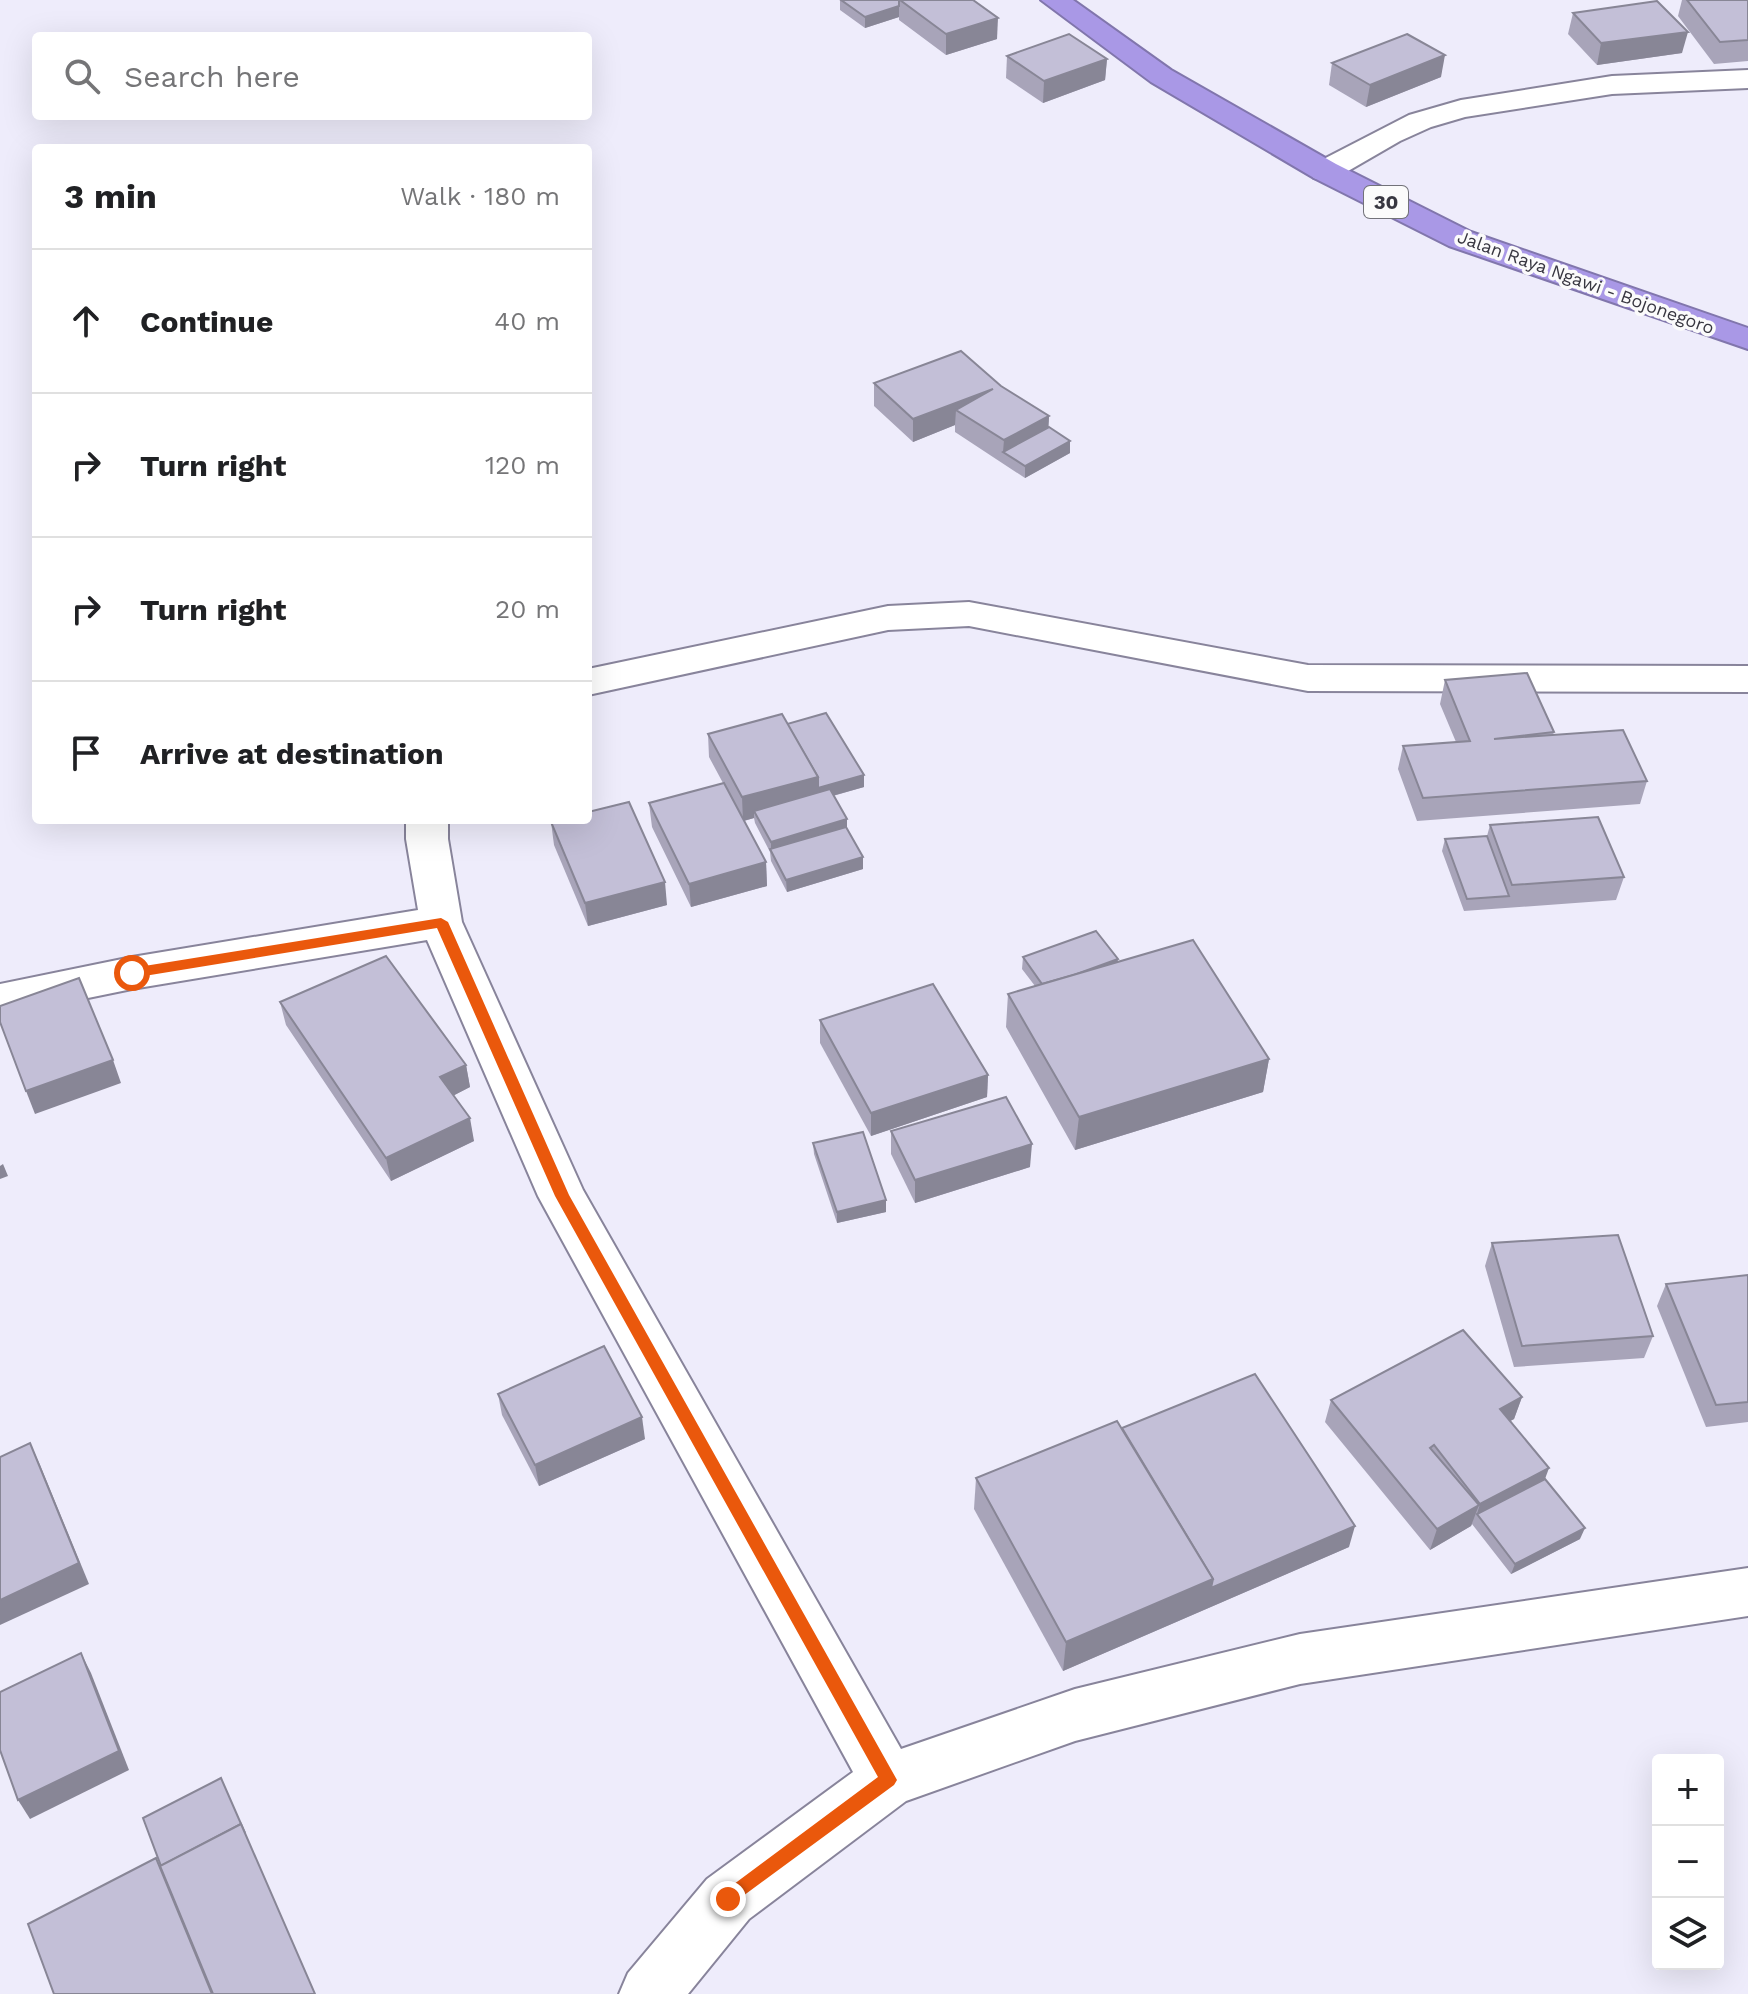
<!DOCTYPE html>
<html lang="en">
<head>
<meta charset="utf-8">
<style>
  body { margin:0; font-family:"Work Sans",sans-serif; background:#f6f6f6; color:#202124 }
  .controls { position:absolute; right:24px; bottom:24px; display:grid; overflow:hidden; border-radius:8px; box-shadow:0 8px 32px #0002 }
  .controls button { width:72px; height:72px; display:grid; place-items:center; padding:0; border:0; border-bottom:2px solid #e0e0e0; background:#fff; color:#202124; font:40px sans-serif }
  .stop { position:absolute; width:24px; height:24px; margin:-18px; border:6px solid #ea580c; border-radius:50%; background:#fff }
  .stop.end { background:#ea580c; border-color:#fff; box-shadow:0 2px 8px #0008 }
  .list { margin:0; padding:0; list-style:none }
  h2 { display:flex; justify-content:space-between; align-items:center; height:104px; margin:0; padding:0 32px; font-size:34px }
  h2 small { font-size:26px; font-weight:400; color:#757577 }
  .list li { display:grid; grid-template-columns:52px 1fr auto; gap:24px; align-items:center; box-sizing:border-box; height:144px; padding:0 32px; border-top:2px solid #e0e0e0 }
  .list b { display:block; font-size:30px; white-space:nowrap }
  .list em { font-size:26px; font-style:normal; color:#757577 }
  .icon { flex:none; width:44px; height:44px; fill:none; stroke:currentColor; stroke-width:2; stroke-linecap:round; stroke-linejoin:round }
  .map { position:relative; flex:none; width:1748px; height:1994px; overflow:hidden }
  .search { position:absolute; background:#fff; box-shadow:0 8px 32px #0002; left:32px; top:32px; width:560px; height:88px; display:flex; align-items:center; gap:20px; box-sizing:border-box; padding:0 28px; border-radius:8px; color:#757577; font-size:30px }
  .panel { position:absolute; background:#fff; box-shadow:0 8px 32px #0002; left:32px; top:144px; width:560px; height:680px; border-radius:8px }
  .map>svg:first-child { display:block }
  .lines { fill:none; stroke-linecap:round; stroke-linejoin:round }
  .street-casing { stroke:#88849b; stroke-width:4 }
  .highway-casing { stroke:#8176ac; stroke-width:4 }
  .street { fill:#fff; fill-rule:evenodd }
  .highway { fill:#a998e6; fill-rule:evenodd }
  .wall { fill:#a8a4b9 }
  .shaded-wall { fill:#888696 }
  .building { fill:#c3bfd7; stroke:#888696; stroke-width:2 }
  .route { fill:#ea580c }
  .labels { text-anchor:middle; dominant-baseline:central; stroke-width:7; stroke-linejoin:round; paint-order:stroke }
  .far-street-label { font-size:18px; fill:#383741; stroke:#fbfbfb }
  .shield { fill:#fbfbfb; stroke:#727279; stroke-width:2 }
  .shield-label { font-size:20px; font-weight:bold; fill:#383741 }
</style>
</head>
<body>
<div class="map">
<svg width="1748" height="1994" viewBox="0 0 1748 1994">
  <rect width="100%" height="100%" fill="#eeecfb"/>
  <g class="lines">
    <defs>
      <g id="street">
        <polygon points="1748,70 1748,88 1612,94 1465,117 1431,127 1400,141 1336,178 1325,180 1314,178 1310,171 1314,164 1409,115 1461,100 1612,76"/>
        <polygon points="969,602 1308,665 1748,666 1748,692 1308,691 969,626 888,630 588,695 588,669 888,606"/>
        <polygon points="406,820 448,820 448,839 462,922 583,1190 901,1749 1075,1689 1300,1634 1748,1568 1748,1616 1300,1684 1075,1741 906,1801 749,1919 688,1994 619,1994 628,1973 707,1879 853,1772 538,1196 427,940 132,989 0,1016 0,984 132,957 418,910 406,839"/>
      </g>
      <polygon id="highway" points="1041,0 1073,0 1171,70 1336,164 1471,232 1748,328 1748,349 1449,246 1314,178 1151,82"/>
    </defs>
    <use href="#street" class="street-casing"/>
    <use href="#highway" class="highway-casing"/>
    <use href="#street" class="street"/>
    <use href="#highway" class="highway"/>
  </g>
  <g class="wall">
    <polygon points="840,0 973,0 997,39 946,55 899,20 899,17 865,28 840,10"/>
    <polygon points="1682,0 1748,0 1748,61 1714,64 1678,16"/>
    <polygon points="1573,13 1682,53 1597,65 1568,34"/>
    <polygon points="1007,56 1107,59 1105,80 1043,103 1006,78"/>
    <polygon points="1332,63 1441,77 1366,107 1329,85"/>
    <polygon points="874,383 1001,386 1049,416 1048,427 1070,441 1070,453 1025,478 955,432 955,425 913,442 874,406"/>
    <polygon points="1445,680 1554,732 1553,735 1647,781 1640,804 1417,821 1398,769 1403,746 1456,742 1440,704"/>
    <polygon points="787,724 864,775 864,787 833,796 847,819 847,829 863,869 787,892 771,861 770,852 755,823 754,818 744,821 766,862 767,886 691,907 652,827 649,803 723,783 709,757 708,734"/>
    <polygon points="551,822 667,905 588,926 554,845"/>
    <polygon points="1490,825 1624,877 1616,900 1464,911 1442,851 1445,839 1487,836"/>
    <polygon points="1023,957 1118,959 1117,962 1269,1059 1263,1092 1075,1150 1006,1027 1008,994 1035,986 1022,969"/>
    <polygon points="280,1002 466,1065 470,1087 454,1095 474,1141 391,1181 286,1025"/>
    <polygon points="820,1020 988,1075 987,1097 871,1136 820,1043"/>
    <polygon points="891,1131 1030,1167 915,1203 891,1154"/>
    <polygon points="813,1143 886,1200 886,1212 837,1223 814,1154"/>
    <polygon points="1492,1243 1653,1336 1644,1358 1514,1367 1485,1266"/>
    <polygon points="1748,1275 1748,1422 1706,1427 1657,1306 1666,1284"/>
    <polygon points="498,1394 645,1439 539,1486 502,1415"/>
    <polygon points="1522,1397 1514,1419 1510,1421 1580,1539 1511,1574 1472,1524 1471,1526 1430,1550 1325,1422 1331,1400"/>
    <polygon points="1122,1428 1349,1547 1063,1671 974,1509 976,1478"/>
  </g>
  <g class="shaded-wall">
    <polygon points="899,6 899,17 865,28 865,17"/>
    <polygon points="998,18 997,39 946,55 946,34"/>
    <polygon points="1688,32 1682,53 1597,65 1601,43"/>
    <polygon points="1445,55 1441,77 1366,107 1370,85"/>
    <polygon points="1107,59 1105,80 1043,103 1044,81"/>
    <polygon points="993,389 956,410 955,425 913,442 913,419"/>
    <polygon points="1049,416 1048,439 1003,452 1004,440"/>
    <polygon points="1070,441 1070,453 1025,478 1025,466"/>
    <polygon points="864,775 864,787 757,817 754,811 754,818 743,821 742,797 818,777"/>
    <polygon points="847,819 847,831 771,851 771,842"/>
    <polygon points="863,857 863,869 787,892 786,880"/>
    <polygon points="766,862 767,886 691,907 689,884"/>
    <polygon points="665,882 667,905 588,926 585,903"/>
    <polygon points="1118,959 1116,970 1044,986"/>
    <polygon points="1269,1059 1263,1092 1075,1150 1079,1117"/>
    <polygon points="113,1060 121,1083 35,1114 26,1091"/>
    <polygon points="466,1065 470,1087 445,1100 440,1077"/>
    <polygon points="988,1075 987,1097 871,1136 871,1113"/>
    <polygon points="470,1118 474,1141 391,1181 386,1158"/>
    <polygon points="1032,1144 1030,1167 915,1203 915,1180"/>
    <polygon points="3,1164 8,1176 0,1179 0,1166"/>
    <polygon points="886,1200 886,1212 837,1223 837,1212"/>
    <polygon points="1522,1397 1514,1419 1492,1431 1500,1409"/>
    <polygon points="642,1417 645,1439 539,1486 535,1465"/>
    <polygon points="30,1443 40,1465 89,1584 0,1625 0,1600"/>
    <polygon points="1549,1468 1541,1490 1477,1514 1480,1504"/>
    <polygon points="1479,1505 1471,1526 1430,1550 1437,1529"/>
    <polygon points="1355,1526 1349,1547 1063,1671 1066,1642 1213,1579"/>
    <polygon points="1585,1528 1580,1539 1511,1574 1515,1564"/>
    <polygon points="81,1653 91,1673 129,1770 30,1819 18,1800"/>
  </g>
  <g class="building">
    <polygon points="841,0 899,0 899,6 865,17"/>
    <polygon points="900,0 973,0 998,18 946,34"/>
    <polygon points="1687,0 1748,0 1748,40 1720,42"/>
    <polygon points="1657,1 1688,32 1601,43 1573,13"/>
    <polygon points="1069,34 1107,59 1044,81 1007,56"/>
    <polygon points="1407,34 1445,55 1370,85 1332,63"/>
    <polygon points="961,351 1001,386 1049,416 1004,440 956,410 993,389 913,419 874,383"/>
    <polygon points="1049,427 1070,441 1025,466 1003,452"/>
    <polygon points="1527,673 1554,732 1494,739 1623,730 1647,781 1423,798 1403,746 1470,741 1445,680"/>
    <polygon points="826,713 864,775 818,788 818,777 787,724"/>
    <polygon points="782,714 818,777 742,797 708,734"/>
    <polygon points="724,783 766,862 689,884 649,803"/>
    <polygon points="830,789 847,819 771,842 754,811"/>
    <polygon points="629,802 665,882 585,903 551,822 558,820 588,820 588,812"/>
    <polygon points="1598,817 1624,877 1512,885 1490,825"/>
    <polygon points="846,827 863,857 786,880 770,849"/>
    <polygon points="1487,836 1509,896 1467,899 1445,839"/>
    <polygon points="1096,931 1118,959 1074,975 1042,984 1023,957"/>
    <polygon points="1193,940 1269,1059 1079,1117 1008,994"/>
    <polygon points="386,956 466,1065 440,1077 470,1118 386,1158 280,1002"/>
    <polygon points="79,978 113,1060 26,1091 0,1022 0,1006"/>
    <polygon points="933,984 988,1075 871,1113 820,1020"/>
    <polygon points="1006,1097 1032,1144 915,1180 891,1131"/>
    <polygon points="863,1132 886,1200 837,1212 813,1143"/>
    <polygon points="1618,1235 1653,1336 1522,1346 1492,1243"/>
    <polygon points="1748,1275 1748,1402 1716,1405 1666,1284"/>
    <polygon points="1463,1330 1522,1397 1500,1409 1549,1468 1480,1504 1434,1445 1430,1448 1479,1505 1437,1529 1331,1400"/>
    <polygon points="604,1346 642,1417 535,1465 498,1394"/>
    <polygon points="1255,1374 1355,1526 1211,1588 1213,1579 1122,1428"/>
    <polygon points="1117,1421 1213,1579 1066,1642 976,1478"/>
    <polygon points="30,1443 79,1563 0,1600 0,1457"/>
    <polygon points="1545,1479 1585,1528 1515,1564 1477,1514"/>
    <polygon points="81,1653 119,1751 18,1800 0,1750 0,1692"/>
    <polygon points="221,1778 245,1833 241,1824 161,1866 143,1818"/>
    <polygon points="241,1824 315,1994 213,1994 160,1866"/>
    <polygon points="156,1858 212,1994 54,1994 28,1924"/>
  </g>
  <polygon class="route" points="441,918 448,922 569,1195 897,1780 894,1785 728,1907 722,1905 719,1899 722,1893 878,1777 555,1196 437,928 132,978 125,973 132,968"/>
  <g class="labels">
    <g class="far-street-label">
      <text transform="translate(1586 282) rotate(20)">Jalan Raya Ngawi - Bojonegoro</text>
    </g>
    <rect class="shield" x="1364" y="186" width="44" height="32" rx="6"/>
    <g class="shield-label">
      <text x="1386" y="202">30</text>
    </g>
  </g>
</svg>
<div class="controls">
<button>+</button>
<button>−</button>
<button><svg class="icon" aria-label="layers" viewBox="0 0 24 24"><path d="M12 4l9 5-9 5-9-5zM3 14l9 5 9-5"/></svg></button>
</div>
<div class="stop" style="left:132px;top:973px"></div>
<div class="stop end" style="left:728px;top:1899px"></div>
<div class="search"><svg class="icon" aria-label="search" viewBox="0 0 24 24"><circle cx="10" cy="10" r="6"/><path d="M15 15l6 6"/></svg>Search here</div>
<section class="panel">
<h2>3 min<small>Walk · 180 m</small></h2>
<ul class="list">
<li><svg class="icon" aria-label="ahead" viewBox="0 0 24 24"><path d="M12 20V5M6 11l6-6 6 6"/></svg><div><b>Continue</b></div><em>40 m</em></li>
<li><svg class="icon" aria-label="right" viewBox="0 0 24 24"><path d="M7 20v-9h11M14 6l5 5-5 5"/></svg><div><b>Turn right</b></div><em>120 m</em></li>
<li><svg class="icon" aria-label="right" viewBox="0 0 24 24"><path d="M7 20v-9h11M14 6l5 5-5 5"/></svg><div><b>Turn right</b></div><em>20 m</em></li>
<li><svg class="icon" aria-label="arrive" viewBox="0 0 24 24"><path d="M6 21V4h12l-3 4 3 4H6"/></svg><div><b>Arrive at destination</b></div></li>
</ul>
</section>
</div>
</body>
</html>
